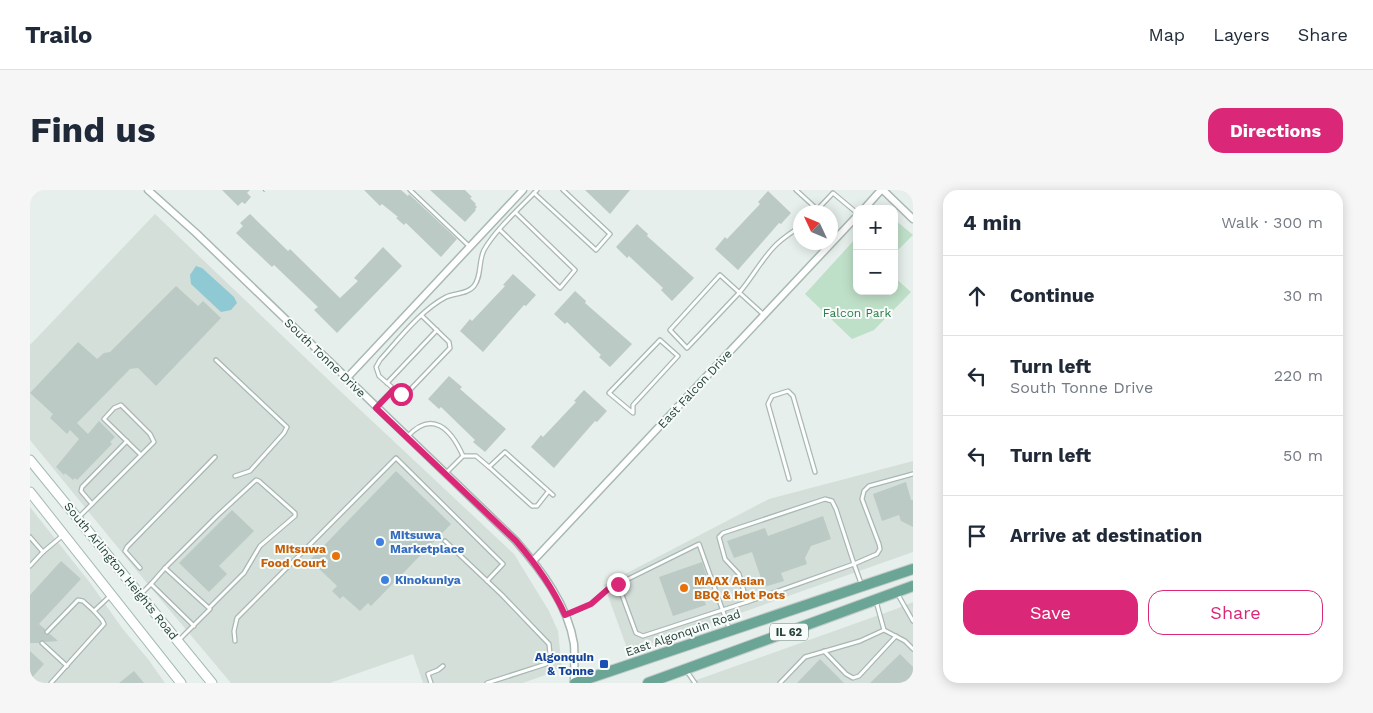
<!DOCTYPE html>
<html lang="en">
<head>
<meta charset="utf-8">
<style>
  body { margin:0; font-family:"Work Sans",sans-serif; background:#f6f6f7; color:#1f2937 }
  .controls { position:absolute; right:15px; top:15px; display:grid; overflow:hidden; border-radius:10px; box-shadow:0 2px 12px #0003 }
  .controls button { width:45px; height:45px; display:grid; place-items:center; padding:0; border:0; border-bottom:1px solid #e0e1e3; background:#fff; color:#1f2937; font:25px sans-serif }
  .compass { position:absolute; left:763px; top:15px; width:45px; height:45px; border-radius:50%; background:#fff; box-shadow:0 2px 12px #0003; rotate:314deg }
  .stop { position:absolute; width:15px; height:15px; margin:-11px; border:4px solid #db2777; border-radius:50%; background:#fff }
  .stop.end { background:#db2777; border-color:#fff; box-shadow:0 1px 5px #0008 }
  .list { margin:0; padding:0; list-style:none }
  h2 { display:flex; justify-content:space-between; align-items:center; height:65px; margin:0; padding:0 20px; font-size:21px }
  h2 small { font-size:16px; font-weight:400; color:#747a83 }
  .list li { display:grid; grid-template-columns:32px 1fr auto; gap:15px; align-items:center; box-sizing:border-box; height:80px; padding:0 20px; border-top:1px solid #e0e1e3 }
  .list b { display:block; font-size:19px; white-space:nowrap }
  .list p { margin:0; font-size:16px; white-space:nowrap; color:#747a83 }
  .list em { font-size:16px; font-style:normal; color:#747a83 }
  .actions { display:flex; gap:10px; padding:15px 20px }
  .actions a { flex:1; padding:11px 0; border:1px solid #db2777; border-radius:15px; text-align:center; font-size:18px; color:#db2777 }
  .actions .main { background:#db2777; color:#fff }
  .icon { flex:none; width:28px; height:28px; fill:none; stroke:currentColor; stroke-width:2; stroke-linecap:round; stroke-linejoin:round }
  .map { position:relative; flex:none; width:883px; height:493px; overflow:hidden; border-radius:15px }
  header { display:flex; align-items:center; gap:30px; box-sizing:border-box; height:70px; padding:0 25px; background:#fff; border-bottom:1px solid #e0e1e3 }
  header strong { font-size:24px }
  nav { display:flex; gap:28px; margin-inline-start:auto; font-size:18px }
  .intro { display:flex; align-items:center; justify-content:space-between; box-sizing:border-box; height:120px; padding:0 30px }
  h1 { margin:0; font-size:35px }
  .button { padding:12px 22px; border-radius:15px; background:#db2777; color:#fff; font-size:18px; font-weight:700 }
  main { display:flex; gap:30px; padding:0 30px }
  aside { flex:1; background:#fff; border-radius:15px; box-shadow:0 2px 12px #0003 }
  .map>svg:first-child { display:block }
  .built { fill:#d4dfda }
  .green { fill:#bfe0c8 }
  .water { fill:#8ec9d4 }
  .building { fill:#bbcac4 }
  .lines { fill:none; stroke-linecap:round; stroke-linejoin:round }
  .service-casing { stroke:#a8b8b2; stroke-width:5.5 }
  .minor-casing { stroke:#a8b8b2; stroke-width:9 }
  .secondary-casing { stroke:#a4bbb3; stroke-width:11 }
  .primary-casing { stroke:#c2cac8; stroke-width:12 }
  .path { stroke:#86b3a5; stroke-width:1; stroke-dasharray:2.5 4; stroke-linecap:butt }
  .service { stroke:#fff; stroke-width:3 }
  .minor { stroke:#fff; stroke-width:6 }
  .secondary { stroke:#fff; stroke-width:9 }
  .primary { stroke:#6aa596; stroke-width:10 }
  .route { stroke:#db2777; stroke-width:6 }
  .shop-dot { fill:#3f7fe0; stroke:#f7fbf9; stroke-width:2 }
  .food-dot { fill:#e8710a; stroke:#f7fbf9; stroke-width:2 }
  .transit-dot { fill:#1a4fb4; stroke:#f7fbf9; stroke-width:2 }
  .labels { text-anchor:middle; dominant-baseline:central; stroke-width:4; stroke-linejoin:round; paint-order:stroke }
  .shield { fill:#f7fbf9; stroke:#637a73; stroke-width:1 }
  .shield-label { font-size:11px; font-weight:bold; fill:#24423a }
  .park-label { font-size:12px; fill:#2d7a4b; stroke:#f7fbf9 }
  .street-label { font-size:12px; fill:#24423a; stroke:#f7fbf9 }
  .shop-label { font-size:12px; font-weight:bold; fill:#366cbe; stroke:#f7fbf9; text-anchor:start }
  .food-label { font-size:12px; font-weight:bold; fill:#c56008; stroke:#f7fbf9; text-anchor:end }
  .transit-label { font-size:12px; font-weight:bold; fill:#164399; stroke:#f7fbf9; text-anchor:end }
</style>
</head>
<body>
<header>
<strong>Trailo</strong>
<nav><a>Map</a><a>Layers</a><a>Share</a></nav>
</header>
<div class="intro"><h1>Find us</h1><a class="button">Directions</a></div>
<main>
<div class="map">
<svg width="883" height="493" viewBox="0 0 883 493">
  <rect width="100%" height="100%" fill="#e6efeb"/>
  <g class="built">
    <polygon points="125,24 308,199 484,364 519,421 528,441 532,479 493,493 393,493 383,464 300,493 201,493 116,392 0,250 0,155"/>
    <polygon points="883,271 883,362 648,445 598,461 574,395 739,309"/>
    <polygon points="0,317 61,394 92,438 118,469 135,493 0,493"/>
    <polygon points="883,412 883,493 658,493 866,419"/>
  </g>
  <g class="green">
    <polygon points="864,29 883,45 864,64"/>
    <polygon points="827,47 827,101 864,101 864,87 881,102 844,140 822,149 775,104"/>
  </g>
  <polygon class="water" points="166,76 172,78 204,107 207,113 201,120 191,122 161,94 160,85"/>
  <g class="building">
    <polygon points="192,0 220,0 217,3 221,7 215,14 212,12 208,16"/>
    <polygon points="334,0 371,0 378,6 379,4 427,49 411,67 376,33 374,35 366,28 368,27 352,14 350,16"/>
    <polygon points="400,0 435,0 442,7 440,8 446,14 445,15 447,17 445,19 446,20 435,32"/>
    <polygon points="555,0 600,0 580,24"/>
    <polygon points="738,1 761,23 751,34 749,33 708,80 685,59 695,47 697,49 730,14 728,12"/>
    <polygon points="220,24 258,61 260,59 310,108 328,91 324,88 353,57 372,76 307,143 284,120 288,117 244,75 242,77 206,43 213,36 210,33"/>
    <polygon points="607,34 618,44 617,46 664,88 642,111 631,100 633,98 599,66 597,68 586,57"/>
    <polygon points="483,84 506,105 496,116 494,115 453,162 430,141 440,129 442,131 475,96 473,95"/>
    <polygon points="146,96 168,116 173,111 191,128 126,196 108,178 100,179 47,233 58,244 69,231 85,247 80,252 82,254 47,290 45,288 43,290 35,283 34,285 26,277 49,249 40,240 37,244 20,228 23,224 0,203 48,152 67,169 74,163 80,162"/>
    <polygon points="545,101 556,111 555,113 602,154 580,177 569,167 571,165 537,132 535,134 524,124"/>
    <polygon points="419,186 432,197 430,199 476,239 455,262 443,252 445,250 411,217 409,219 398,209"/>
    <polygon points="554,200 577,221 567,232 565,231 524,278 501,257 511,245 513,247 546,212 544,211"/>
    <polygon points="366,281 421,334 341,416 338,413 330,421 313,406 310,409 302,401 307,396 280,370"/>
    <polygon points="876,292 881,310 883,310 883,337 871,331 869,325 852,331 843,304"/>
    <polygon points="202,320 224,341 189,376 197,384 179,402 149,373"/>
    <polygon points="793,326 801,349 781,356 775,368 777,374 751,383 754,391 734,397 722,362 704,368 697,351 735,338 738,346"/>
    <polygon points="31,371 51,389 9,434 15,439 15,445 20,444 28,451 16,452 11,450 9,453 0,453 0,405"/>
    <polygon points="672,372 680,396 670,399 676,415 643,426 629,387"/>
    <polygon points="0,461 14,474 0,490"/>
    <polygon points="870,464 883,477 883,493 840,493"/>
    <polygon points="790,469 814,493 767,493"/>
    <polygon points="104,481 114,493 89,493"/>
  </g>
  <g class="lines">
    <defs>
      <g id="service">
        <polyline points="380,0 439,56"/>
        <polyline points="766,0 788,20"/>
        <polyline points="504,3 566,60 580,44 533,0"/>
        <polyline points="785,22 803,3 827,23"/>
        <polyline points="470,40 530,98 545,80 486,23"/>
        <path d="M734 125 690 85 640 140 657 158 709 103C722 88 730 72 743 58 751 49 761 43 771 36"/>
        <polygon points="630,150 648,166 603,215 603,223 579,203"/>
        <polyline points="186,170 257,237 254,243 220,281 205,286"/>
        <polyline points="357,193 407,140"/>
        <polyline points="364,199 371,204 378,202 420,158 419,152 392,126"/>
        <path d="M347 216 364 199 349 186 346 177 350 170C369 149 391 120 416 107 425 103 438 104 444 96 452 86 448 72 454 60 466 39 490 18 507 0"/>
        <path d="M377 247C402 219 421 239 433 266"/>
        <polyline points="459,277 502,316 507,316 518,302"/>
        <polyline points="415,284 433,266 446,266 459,277 475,262 523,305"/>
        <polyline points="759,289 738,214 742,206 758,201 763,206 785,282"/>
        <polyline points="62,314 51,301 52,297 97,251"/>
        <polyline points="48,328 124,252 120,244 91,215 84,218 74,229 111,265"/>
        <polyline points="0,347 13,362 32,346"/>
        <polyline points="415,351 472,405 519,454 520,464 516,474 457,493"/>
        <polyline points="0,376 13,362"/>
        <polyline points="110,378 95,361 97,357 185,267"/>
        <polyline points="135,378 187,326 226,290 229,291 265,323 265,326 230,356 214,383 180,417"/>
        <polyline points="588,394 606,443 613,446 720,411 824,374 832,396"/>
        <polyline points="867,403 883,431"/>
        <polyline points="111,404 121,394"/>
        <polyline points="717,412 709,384 695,369 689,347 693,343 795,309 802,311 806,319 824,374 847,364 850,359 849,354 832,309 834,301 839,296 883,284"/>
        <polyline points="536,425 561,414 577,400 588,394 669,354 699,438"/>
        <polyline points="854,440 875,451 883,459"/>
        <polyline points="17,442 48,410 53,411 64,421 80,406"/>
        <polyline points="148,451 180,419 135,378 121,394 164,436"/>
        <polyline points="205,451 204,441 207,428 366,268 473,374 457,391"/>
        <polyline points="12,453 37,476"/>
        <polyline points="794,461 816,484 823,488 829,486 866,446"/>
        <polyline points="656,480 665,493"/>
        <polyline points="21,493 74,434 72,430 64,421"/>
        <polyline points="401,493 398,484 408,480 413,476"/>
        <polyline points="750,493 775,467 830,451 854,440 846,411"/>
      </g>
      <g id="minor">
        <path d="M118 0 166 43 486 351C511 380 538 415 544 454 545 467 544 480 544 493"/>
        <polyline points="853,0 883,29"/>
        <polyline points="834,19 851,0"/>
        <polyline points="316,189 493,0"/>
        <polyline points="503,371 827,26"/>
      </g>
      <g id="secondary">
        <polyline points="0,270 182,493"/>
        <polyline points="0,302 151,493"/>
      </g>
      <g id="primary">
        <polyline points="545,493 883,379"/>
        <polyline points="618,493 883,396"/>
      </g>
    </defs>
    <use href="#service" class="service-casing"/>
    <use href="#minor" class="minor-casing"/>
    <use href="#secondary" class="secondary-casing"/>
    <use href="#primary" class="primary-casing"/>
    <polyline class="path" points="233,0 236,4"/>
    <use href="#service" class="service"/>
    <use href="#minor" class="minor"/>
    <use href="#secondary" class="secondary"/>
    <use href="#primary" class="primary"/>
  </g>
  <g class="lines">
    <path class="route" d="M371 204 364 199 346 218 486 351C506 374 523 398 535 425L561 414 577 400 588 394"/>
  </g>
  <g class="shop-dot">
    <circle cx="350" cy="352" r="5"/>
    <circle cx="355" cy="390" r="5"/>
  </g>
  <g class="food-dot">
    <circle cx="306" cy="366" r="5"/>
    <circle cx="654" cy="398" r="5"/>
  </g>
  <rect class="transit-dot" x="569" y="469" width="10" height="10" rx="2.5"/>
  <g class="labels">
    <rect class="shield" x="740" y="433.5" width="38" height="17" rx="4"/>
    <g class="shield-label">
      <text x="759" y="442">IL 62</text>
    </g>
    <g class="park-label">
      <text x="827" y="123">Falcon Park</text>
    </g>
    <g class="street-label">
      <text transform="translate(295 168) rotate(44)">South Tonne Drive</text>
      <text transform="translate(665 199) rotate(-47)">East Falcon Drive</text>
      <text transform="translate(91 381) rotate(51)">South Arlington Heights Road</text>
      <text transform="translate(653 443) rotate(-19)">East Algonquin Road</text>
    </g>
    <g class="shop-label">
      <text x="360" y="345">Mitsuwa<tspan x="360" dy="14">Marketplace</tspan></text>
      <text x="365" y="390">Kinokuniya</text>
    </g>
    <g class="food-label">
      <text x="296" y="359">Mitsuwa<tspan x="296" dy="14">Food Court</tspan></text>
      <text x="664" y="391" text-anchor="start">MAAX Asian<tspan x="664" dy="14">BBQ &amp; Hot Pots</tspan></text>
    </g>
    <g class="transit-label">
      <text x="564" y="467">Algonquin<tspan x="564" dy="14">&amp; Tonne</tspan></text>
    </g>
  </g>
</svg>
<div class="controls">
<button>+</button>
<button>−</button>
</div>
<svg class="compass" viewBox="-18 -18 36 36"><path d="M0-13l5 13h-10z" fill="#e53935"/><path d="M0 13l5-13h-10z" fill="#747a83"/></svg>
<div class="stop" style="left:371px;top:204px"></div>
<div class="stop end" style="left:588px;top:394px"></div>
</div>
<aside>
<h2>4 min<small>Walk · 300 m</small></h2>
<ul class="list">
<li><svg class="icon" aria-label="ahead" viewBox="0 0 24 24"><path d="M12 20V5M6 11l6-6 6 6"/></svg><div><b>Continue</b></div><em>30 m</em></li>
<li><svg class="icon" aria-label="left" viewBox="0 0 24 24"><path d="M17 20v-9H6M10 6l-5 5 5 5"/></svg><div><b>Turn left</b><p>South Tonne Drive</p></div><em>220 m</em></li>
<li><svg class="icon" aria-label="left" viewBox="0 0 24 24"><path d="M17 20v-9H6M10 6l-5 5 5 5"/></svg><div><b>Turn left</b></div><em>50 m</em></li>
<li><svg class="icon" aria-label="arrive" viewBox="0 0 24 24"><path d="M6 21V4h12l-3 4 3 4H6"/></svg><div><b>Arrive at destination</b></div></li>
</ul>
<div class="actions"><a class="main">Save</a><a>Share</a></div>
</aside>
</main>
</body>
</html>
